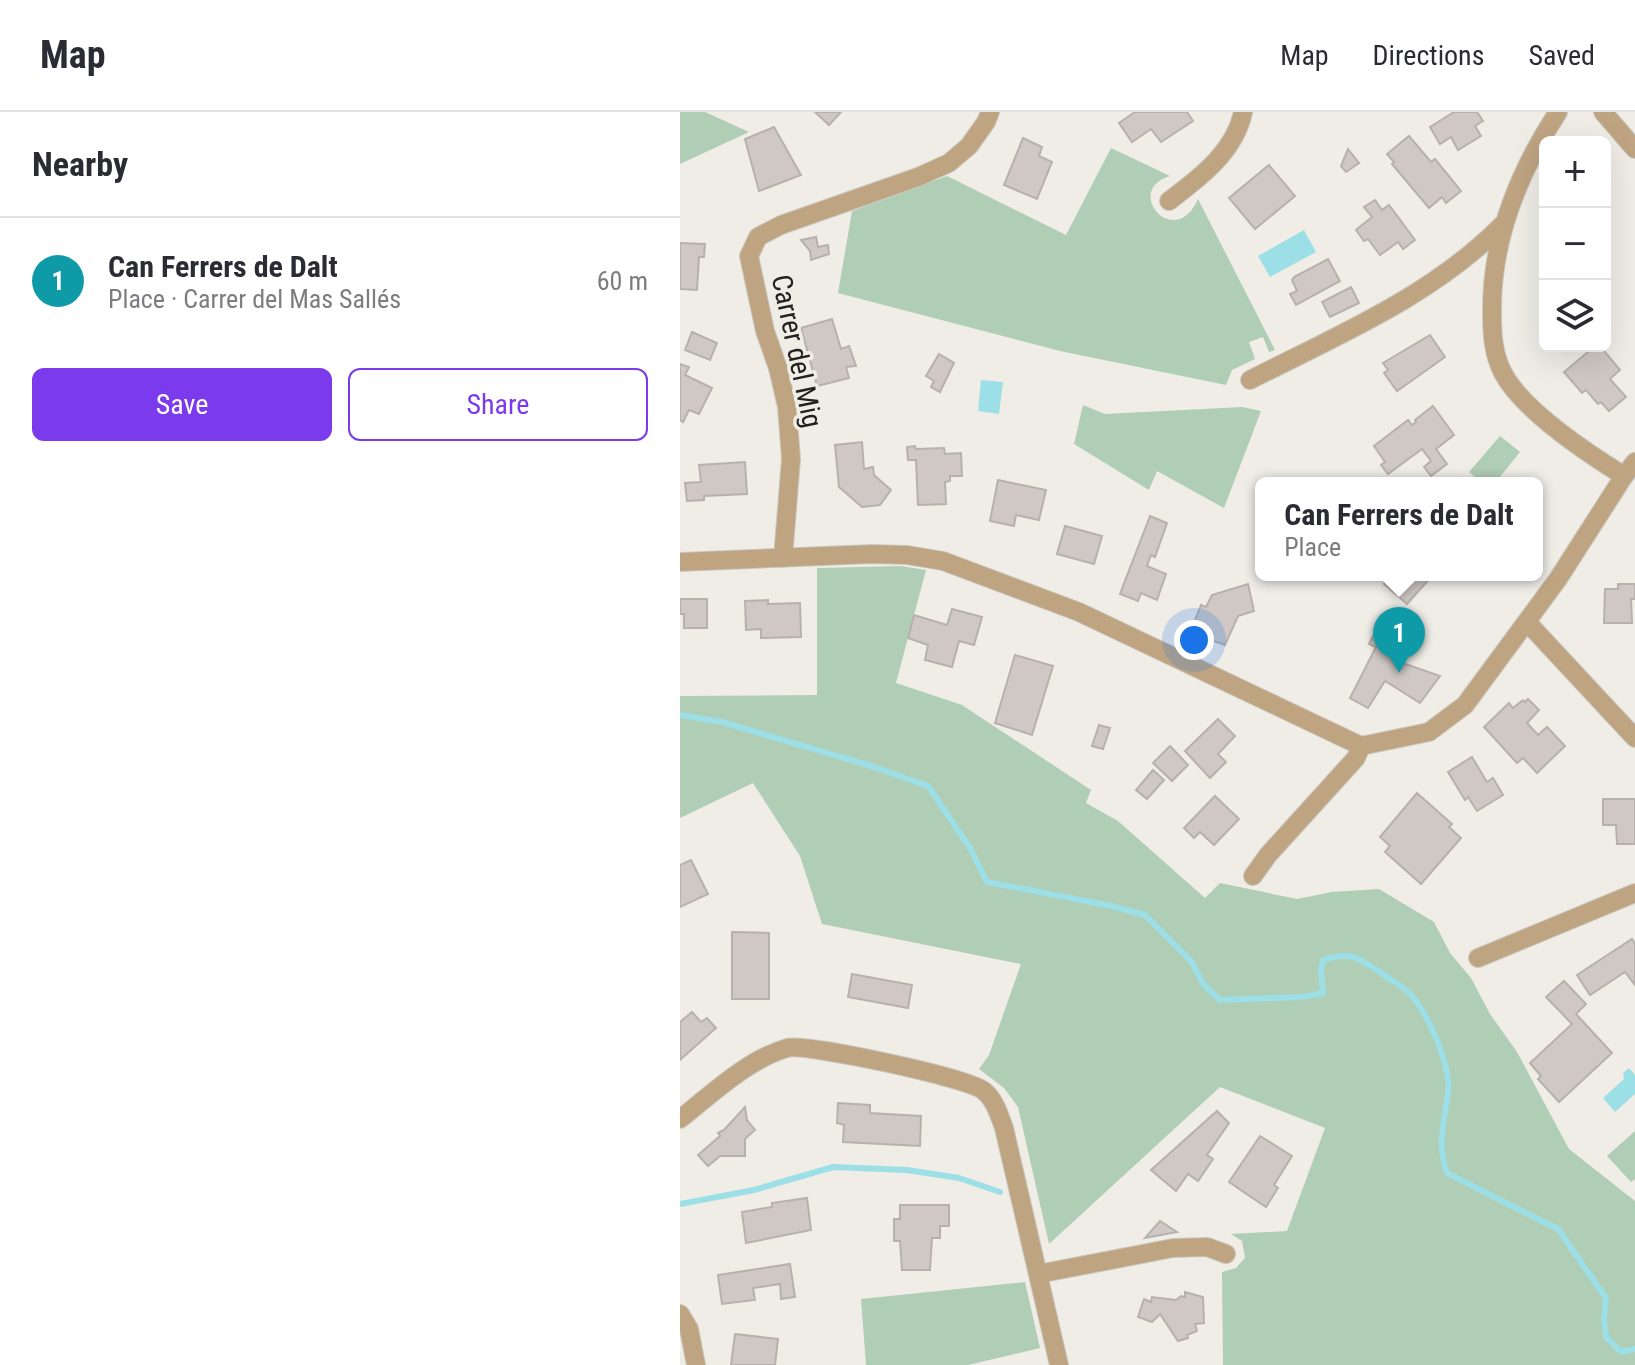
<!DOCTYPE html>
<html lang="en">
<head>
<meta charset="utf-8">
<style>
  body { margin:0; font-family:"Roboto Condensed",sans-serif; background:#f2f2f3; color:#2b2b33 }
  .controls { position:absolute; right:24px; top:24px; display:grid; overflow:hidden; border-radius:12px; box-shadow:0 8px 32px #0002 }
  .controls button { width:72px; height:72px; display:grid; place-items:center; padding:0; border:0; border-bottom:2px solid #e1e1e2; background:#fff; color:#2b2b33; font:40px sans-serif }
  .you { position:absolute; left:514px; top:528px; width:28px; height:28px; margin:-20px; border:6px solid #fff; border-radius:50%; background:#1a73e8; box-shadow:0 0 0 12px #1a73e833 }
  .badge { display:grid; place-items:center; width:52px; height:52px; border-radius:50%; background:#7c3aed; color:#fff; font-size:26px; font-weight:700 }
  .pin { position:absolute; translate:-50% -66px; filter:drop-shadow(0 2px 4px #0008) }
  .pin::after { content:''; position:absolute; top:42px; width:28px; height:24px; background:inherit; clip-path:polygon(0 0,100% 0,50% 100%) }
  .popup { position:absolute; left:575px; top:365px; width:288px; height:104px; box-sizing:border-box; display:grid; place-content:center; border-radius:12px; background:#fff; filter:drop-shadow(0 2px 6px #0005); font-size:26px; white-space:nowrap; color:#7c7c81 }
  .popup b { font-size:30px; color:#2b2b33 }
  .popup::after { content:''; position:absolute; left:50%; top:100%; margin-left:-16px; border:16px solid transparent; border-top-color:#fff }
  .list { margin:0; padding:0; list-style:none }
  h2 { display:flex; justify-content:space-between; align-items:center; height:104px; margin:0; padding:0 32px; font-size:34px }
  h2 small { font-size:26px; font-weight:400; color:#7c7c81 }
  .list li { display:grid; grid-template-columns:52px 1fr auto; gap:24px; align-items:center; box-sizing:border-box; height:128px; padding:0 32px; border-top:2px solid #e1e1e2 }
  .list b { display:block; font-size:30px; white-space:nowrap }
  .list p { margin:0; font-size:26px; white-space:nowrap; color:#7c7c81 }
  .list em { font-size:26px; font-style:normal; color:#7c7c81 }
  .actions { display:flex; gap:16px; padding:24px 32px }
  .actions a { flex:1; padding:18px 0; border:2px solid #7c3aed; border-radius:12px; text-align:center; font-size:28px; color:#7c3aed }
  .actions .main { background:#7c3aed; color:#fff }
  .icon { flex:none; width:44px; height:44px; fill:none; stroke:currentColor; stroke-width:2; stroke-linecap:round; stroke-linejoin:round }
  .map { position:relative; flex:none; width:955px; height:1253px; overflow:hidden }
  header { display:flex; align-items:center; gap:48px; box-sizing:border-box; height:112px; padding:0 40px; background:#fff; border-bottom:2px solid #e1e1e2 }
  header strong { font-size:38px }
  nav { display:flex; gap:44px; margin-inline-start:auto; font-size:28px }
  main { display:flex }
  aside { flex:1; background:#fff }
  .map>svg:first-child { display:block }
  .green { fill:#b0cdb6 }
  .water { fill:#9ddfe6 }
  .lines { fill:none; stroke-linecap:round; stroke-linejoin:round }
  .stream { stroke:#9ddfe6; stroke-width:6 }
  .building { fill:#cfc8c4; stroke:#b7b1ad; stroke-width:2 }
  .minor-casing { stroke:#cac8c2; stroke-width:20 }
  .minor { stroke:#bfa482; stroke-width:18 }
  .labels { text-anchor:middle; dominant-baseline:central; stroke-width:7; stroke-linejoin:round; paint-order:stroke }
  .street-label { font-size:28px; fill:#22211f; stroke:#efede6 }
</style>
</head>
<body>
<header>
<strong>Map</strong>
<nav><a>Map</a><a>Directions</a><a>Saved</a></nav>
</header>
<main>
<aside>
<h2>Nearby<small></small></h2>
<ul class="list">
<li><span class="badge" style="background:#0f9aa8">1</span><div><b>Can Ferrers de Dalt</b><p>Place · Carrer del Mas Sallés</p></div><em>60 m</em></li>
</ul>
<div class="actions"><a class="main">Save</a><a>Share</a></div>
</aside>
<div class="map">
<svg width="955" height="1253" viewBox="0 0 955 1253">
  <rect width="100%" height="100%" fill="#efede6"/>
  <g class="green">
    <polygon points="0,0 25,0 69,20 0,52"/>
    <path d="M431 36 490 64C442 78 495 140 518 87L595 238 589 240 583 225 569 230 575 247 552 258 546 273 380 239 158 181 172 99 267 64 386 123Z"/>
    <polygon points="403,293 425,302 562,295 581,299 544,396 477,359 469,378 394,332"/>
    <polygon points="820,324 840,340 815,371 802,371 789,360"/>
    <polygon points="221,454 246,458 216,571 282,593 411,678 406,691 438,709 525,786 540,771 617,787 652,780 699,777 754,810 770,841 791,866 810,902 837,940 889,1037 955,1089 955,1253 543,1253 542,1160 556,1156 565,1146 562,1129 551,1122 607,1119 645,1016 540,975 369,1132 338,995 324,976 299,957 309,943 341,852 142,812 120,744 73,671 0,706 0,584 137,583 137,456"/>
    <polygon points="955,1019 955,1067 951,1070 927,1044"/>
    <polygon points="345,1170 360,1236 288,1253 186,1253 181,1187"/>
  </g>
  <g class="water">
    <polygon points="624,118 636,140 590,165 578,144"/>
    <polygon points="301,268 323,270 319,302 298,299"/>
    <polygon points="949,956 955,963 955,982 935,1000 923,986 944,967 943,961"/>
  </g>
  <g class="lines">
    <g class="stream">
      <path d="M0 603 42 610 191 654 248 674 290 736 307 770 427 793 465 803 511 849 524 873 540 888 622 885 643 881 641 858 643 848C672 838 680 847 704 863 712 869 723 874 729 881 748 900 772 956 768 982 764 1010 757 1033 767 1061L878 1117 926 1186 924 1207 926 1225 941 1240 955 1237"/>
      <polyline points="0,1092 74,1078 153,1055 227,1058 279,1066 320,1080"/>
    </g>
  </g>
  <g class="building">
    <polygon points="135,0 161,0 149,13"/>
    <polygon points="455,0 507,0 513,9 481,30 471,17 452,30 439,11"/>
    <polygon points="774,0 797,0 803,9 795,14 801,24 778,38 771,25 760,32 750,15"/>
    <polygon points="94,15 121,63 79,79 65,27"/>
    <polygon points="729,24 751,50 755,47 781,79 766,91 762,85 749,96 712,52 714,50 707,42"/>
    <polygon points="343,26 362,35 359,44 372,50 357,87 324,73"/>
    <polygon points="668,37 679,51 666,60 661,54"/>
    <polygon points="589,53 615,84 575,117 549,86"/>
    <polygon points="695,88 702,98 709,93 735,128 723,137 718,130 700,143 688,127 684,129 676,118 692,105 684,95"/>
    <polygon points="136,125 138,135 148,133 149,142 131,148 130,139 121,128"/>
    <polygon points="0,131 25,132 24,145 19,145 17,178 0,177"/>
    <polygon points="648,147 660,169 616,193 610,182 617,179 612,168 614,165"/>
    <polygon points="671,175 679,191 650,205 642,190"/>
    <polygon points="152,207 161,237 169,234 176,254 166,255 169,266 137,274 121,216"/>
    <polygon points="12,220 37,231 30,248 5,238"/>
    <polygon points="750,223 765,245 717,279 704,261 708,258 703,251"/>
    <polygon points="915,234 920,234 940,258 930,267 946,285 929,299 921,290 918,292 906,278 902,281 884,260"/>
    <polygon points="259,242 274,251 260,280 251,275 254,269 246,264"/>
    <polygon points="0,252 9,255 5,263 32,276 19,302 9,298 3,310 0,308"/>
    <polygon points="753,294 774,323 756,337 767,352 751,364 744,355 751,349 742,337 708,362 701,353 705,350 694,334 728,308 732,313 736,310 735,308"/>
    <polygon points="182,330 184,357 193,355 194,363 211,378 200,393 182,395 159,375 155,333"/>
    <polygon points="235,334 236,337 264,336 265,342 281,341 282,364 270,364 270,369 265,370 266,392 238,393 236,348 228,348 227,335"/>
    <polygon points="65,350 67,382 24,384 24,388 7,389 5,371 21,370 19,353"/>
    <polygon points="318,368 366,378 359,408 336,403 334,414 310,409"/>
    <polygon points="470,404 487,411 475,445 471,443 467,454 486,462 477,488 461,481 458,489 440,482"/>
    <polygon points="385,414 422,424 414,452 377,442"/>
    <polygon points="712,463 749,463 751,465 727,492 704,472"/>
    <polygon points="568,472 574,499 558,504 545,533 534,529 533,531 510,521 521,493 526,495 532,483"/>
    <polygon points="938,472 955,472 955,487 951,487 952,511 924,511 925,477 938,477"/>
    <polygon points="0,487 27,487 27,516 4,516 4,502 0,502"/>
    <polygon points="88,488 88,492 120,491 121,525 81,526 81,517 66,518 65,489"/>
    <polygon points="272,497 302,505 294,533 279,529 272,555 245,548 248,533 228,526 234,503 267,513"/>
    <polygon points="693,524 717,533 711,547 760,564 740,591 705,569 688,596 670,586 696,535 689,532"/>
    <polygon points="335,543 373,554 352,623 315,611"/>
    <polygon points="848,587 859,598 847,611 858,623 867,615 885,634 857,661 843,646 837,651 804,615 829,591 833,596 843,588 845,590"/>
    <polygon points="538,607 555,624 538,642 546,650 530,666 505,639"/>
    <polygon points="419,613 430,616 423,637 412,634"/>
    <polygon points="490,634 508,653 492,669 473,651"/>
    <polygon points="792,645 807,670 813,666 823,683 797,699 788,685 785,688 768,660"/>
    <polygon points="473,658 484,668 467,687 456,678"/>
    <polygon points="737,681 772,712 769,715 781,726 741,772 705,740 710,734 700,725"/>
    <polygon points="535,684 559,707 534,733 520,720 514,726 504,716"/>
    <polygon points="923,687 955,687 955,732 937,732 936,713 923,713"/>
    <polygon points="11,748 28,782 0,795 0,753"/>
    <polygon points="52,820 89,821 89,887 52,887"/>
    <polygon points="952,827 955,832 955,873 945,860 910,883 897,863"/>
    <polygon points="172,862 232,873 228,896 168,885"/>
    <polygon points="884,869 906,892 896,902 932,941 879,990 858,967 861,964 850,951 892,912 866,885"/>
    <polygon points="12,900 21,910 27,906 36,916 0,948 0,910"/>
    <polygon points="158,991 190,993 190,1001 241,1004 240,1034 163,1030 164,1013 157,1011"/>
    <polygon points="65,995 67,1008 75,1018 65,1027 65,1044 40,1044 28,1054 18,1043 40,1024 38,1021 44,1018"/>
    <polygon points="537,999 549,1011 527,1043 533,1047 518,1069 508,1062 496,1079 471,1058"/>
    <polygon points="580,1024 612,1044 594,1073 598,1076 586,1095 549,1070"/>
    <polygon points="127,1086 131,1118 66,1131 62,1100 92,1095 92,1091"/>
    <polygon points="220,1093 269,1093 269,1114 260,1114 260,1126 252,1126 250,1158 222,1158 220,1129 214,1129 214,1107 220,1107"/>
    <polygon points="480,1109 497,1120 465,1126"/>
    <polygon points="110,1152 115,1185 101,1187 100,1172 73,1176 75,1188 42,1192 38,1163"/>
    <polygon points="505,1180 523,1185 524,1211 515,1212 517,1219 507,1223 508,1226 498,1229 480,1202 472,1210 458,1205 464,1187 471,1190 472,1185 496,1188 501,1184 505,1185"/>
    <polygon points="55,1222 98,1227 95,1253 51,1253"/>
  </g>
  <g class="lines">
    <defs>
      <g id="minor">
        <path d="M878 0C838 61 811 127 812 201 812 221 813 242 823 261 843 299 907 341 944 364"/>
        <polyline points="923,0 955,37"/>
        <path d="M489 89C519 66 555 40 563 0"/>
        <path d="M570 268C658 223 752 184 822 113"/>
        <polyline points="103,446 111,347 107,295 98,256 85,219 69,144 78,125 101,113 238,65 269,51 289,34 306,10 310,0"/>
        <polyline points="0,450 192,442 227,443 263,449 399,500 681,634 749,620 785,593 878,467 944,364 955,350"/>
        <polyline points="847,510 955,626"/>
        <polyline points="573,764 588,743 676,646 681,634"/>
        <polyline points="798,846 955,781"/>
        <path d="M0 1007C33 981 67 948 107 936 125 931 290 966 304 979 315 988 319 1003 324 1016L379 1253"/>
        <polyline points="358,1162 493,1136 527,1135 546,1142"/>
        <polyline points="0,1202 9,1217 16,1253"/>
      </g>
    </defs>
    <use href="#minor" class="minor-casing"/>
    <use href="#minor" class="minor"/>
  </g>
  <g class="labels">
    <g class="street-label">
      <text transform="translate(117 239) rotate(78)">Carrer del Mig</text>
    </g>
  </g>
</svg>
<div class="controls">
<button>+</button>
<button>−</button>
<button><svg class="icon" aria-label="layers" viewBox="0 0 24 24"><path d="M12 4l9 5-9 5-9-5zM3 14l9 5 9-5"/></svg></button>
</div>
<div class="you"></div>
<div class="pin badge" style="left:719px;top:561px;background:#0f9aa8">1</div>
<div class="popup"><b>Can Ferrers de Dalt</b>Place</div>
</div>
</main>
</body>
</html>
